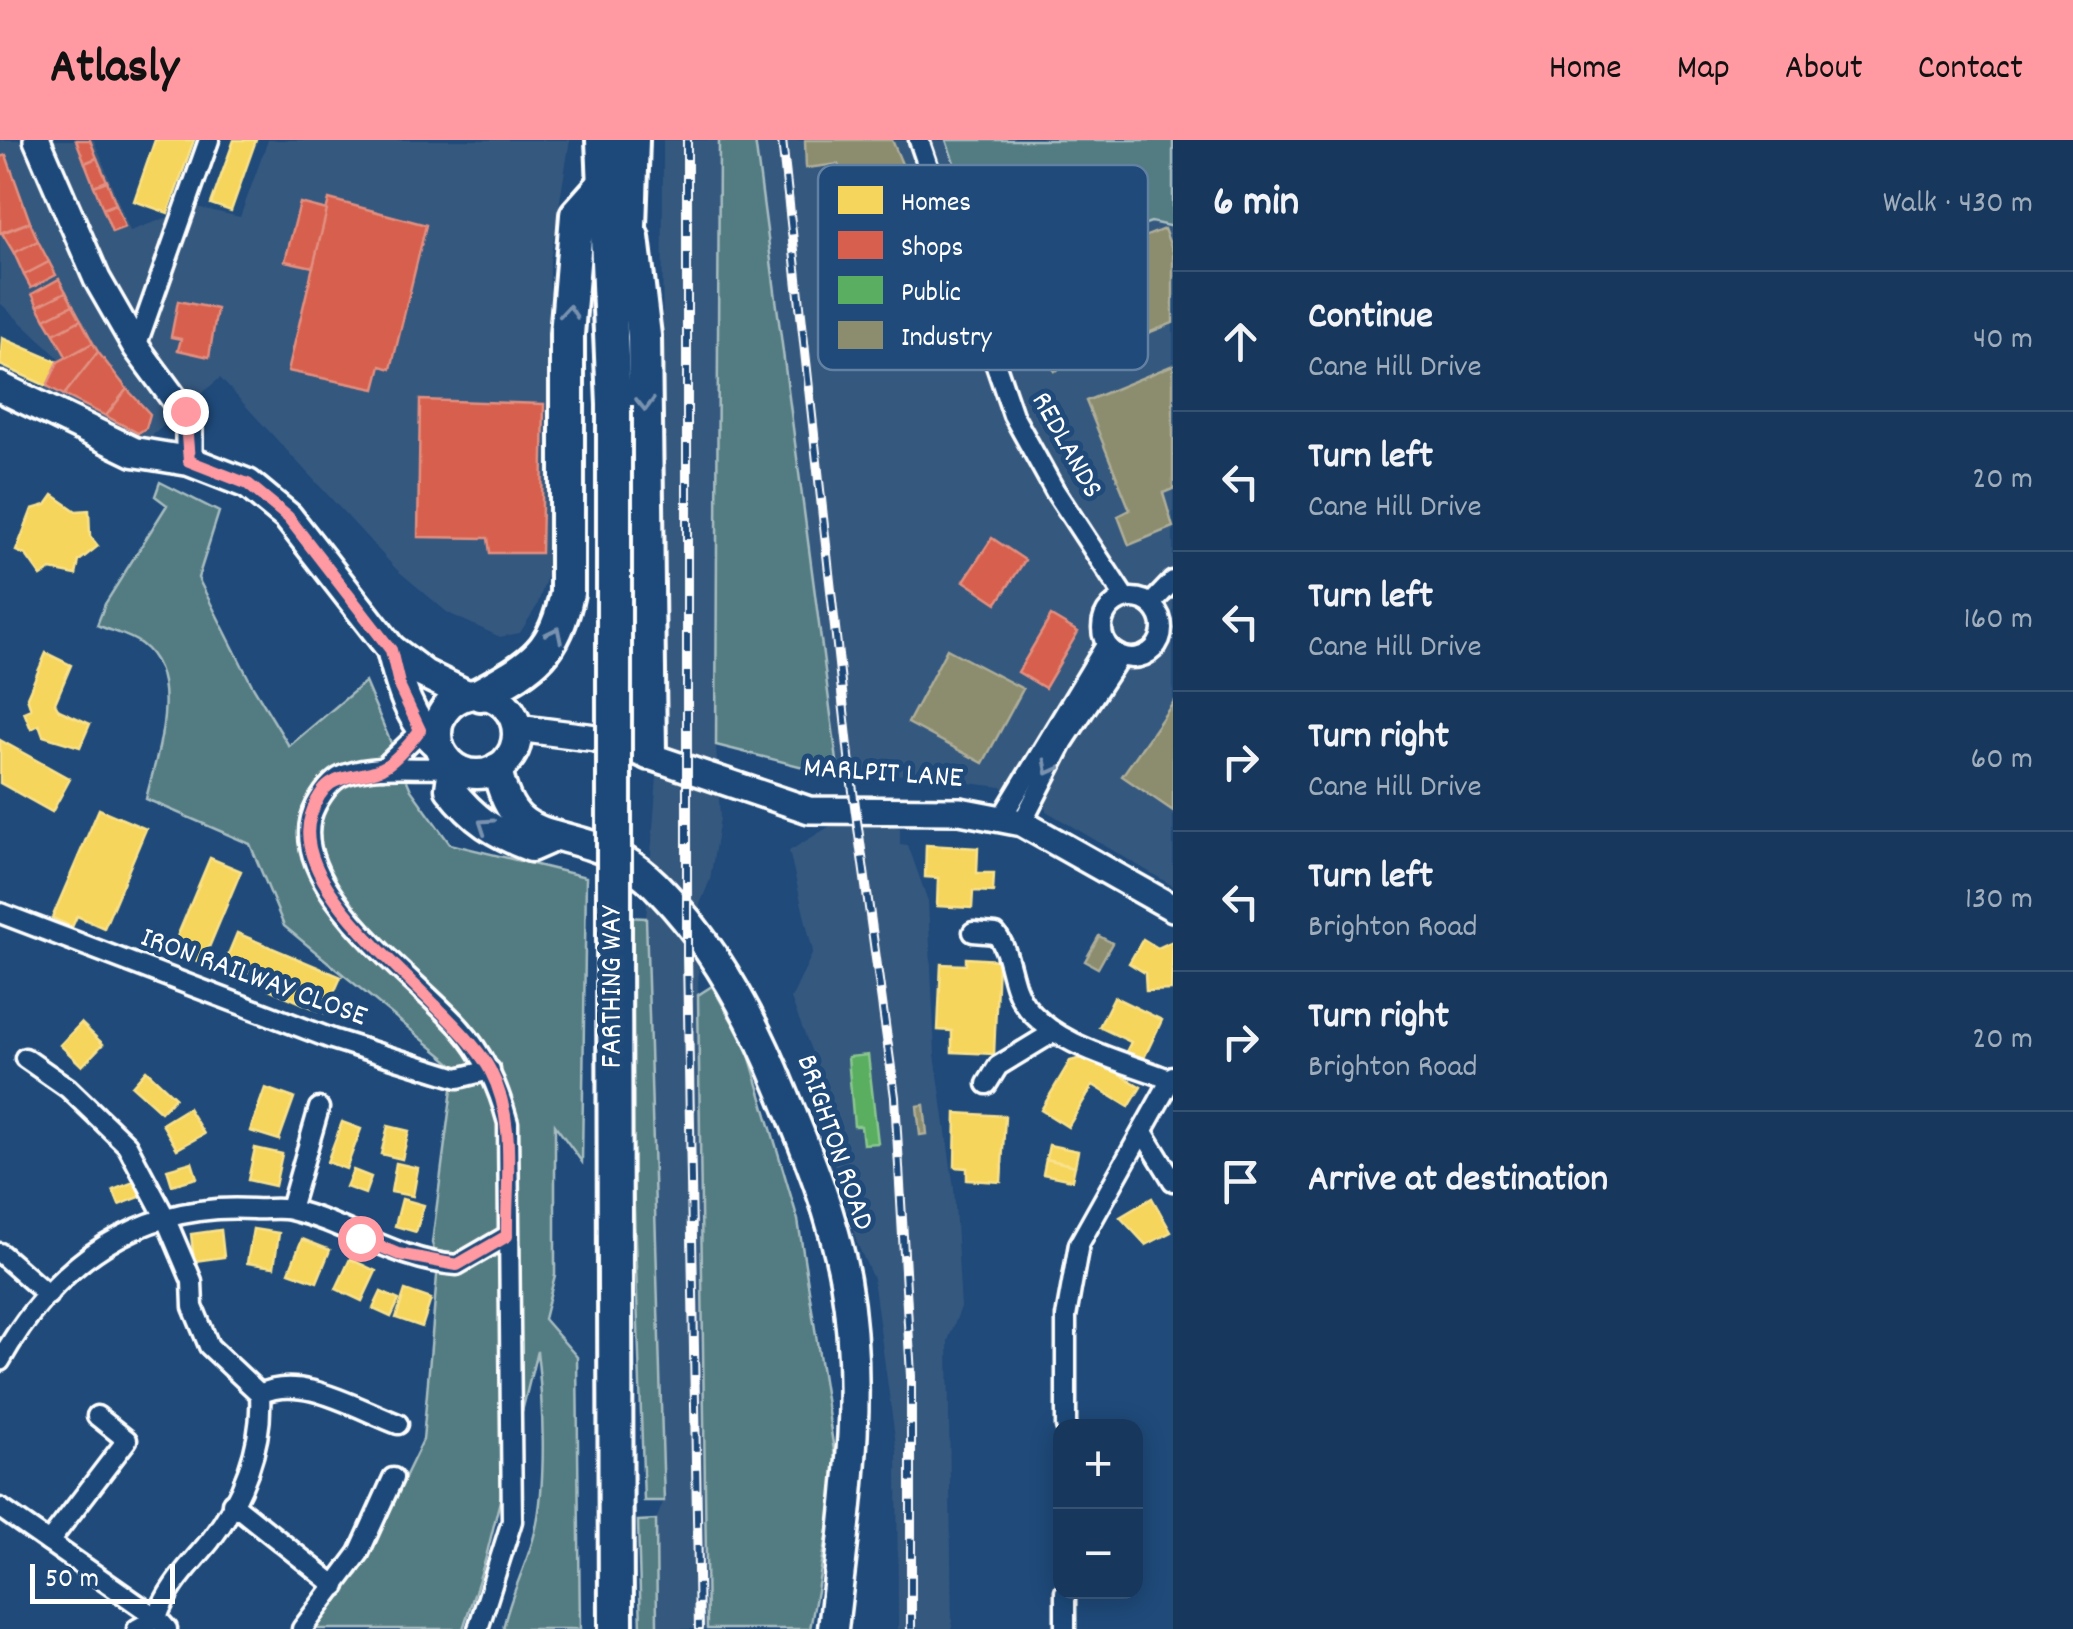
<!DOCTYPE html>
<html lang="en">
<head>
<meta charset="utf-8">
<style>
  body { margin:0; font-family:Dekko,sans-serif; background:#244365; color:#f1f3f6 }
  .controls { position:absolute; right:30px; bottom:30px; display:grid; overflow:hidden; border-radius:20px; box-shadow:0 5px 25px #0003 }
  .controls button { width:90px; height:90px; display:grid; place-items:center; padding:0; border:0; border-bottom:2px solid #365272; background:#17385c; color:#f1f3f6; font:50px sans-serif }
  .scale { position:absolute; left:30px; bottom:25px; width:145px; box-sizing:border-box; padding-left:10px; border:5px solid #fff; border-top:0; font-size:28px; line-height:35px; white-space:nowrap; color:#fff; -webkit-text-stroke:8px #1f4a7a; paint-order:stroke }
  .stop { position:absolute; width:30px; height:30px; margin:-22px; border:8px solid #ff9aa2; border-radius:50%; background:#fff }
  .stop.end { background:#ff9aa2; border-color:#fff; box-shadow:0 2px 10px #0008 }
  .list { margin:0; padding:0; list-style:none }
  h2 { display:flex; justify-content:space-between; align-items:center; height:130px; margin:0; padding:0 40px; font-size:42px }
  h2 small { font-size:32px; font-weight:400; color:#9eacbb }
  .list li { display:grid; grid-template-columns:65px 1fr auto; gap:30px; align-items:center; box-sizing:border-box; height:140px; padding:0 40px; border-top:2px solid #365272 }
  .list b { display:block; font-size:38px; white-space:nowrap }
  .list p { margin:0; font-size:32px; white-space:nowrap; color:#9eacbb }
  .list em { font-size:32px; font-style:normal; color:#9eacbb }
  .icon { flex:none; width:55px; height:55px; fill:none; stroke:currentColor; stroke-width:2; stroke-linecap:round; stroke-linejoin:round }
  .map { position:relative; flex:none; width:1173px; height:1489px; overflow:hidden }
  header { display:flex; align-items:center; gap:60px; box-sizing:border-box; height:140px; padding:0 50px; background:#ff9aa2; color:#111 }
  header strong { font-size:48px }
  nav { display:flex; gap:55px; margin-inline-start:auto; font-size:35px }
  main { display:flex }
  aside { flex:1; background:#17385c }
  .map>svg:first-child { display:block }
  .built { fill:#35587e }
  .green { fill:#527b82; stroke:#a8bdc0; stroke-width:2.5 }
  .homes { fill:#f6d55c; stroke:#f9e28d; stroke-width:2.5 }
  .shops { fill:#d6604d; stroke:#e29082; stroke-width:2.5 }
  .public { fill:#5aae61; stroke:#8cc690; stroke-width:2.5 }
  .industry { fill:#8c8c6e; stroke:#aeae9a; stroke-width:2.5 }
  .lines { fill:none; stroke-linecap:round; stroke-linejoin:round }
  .street-casing { stroke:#fff; stroke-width:25 }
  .secondary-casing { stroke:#fff; stroke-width:32 }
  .primary-casing { stroke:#fff; stroke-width:35 }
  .highway-casing { stroke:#fff; stroke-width:40 }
  .street { stroke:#1f4a7a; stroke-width:18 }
  .secondary { stroke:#1f4a7a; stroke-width:25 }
  .primary { stroke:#1f4a7a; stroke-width:28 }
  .highway { stroke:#1f4a7a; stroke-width:32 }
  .rail-casing { stroke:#fff; stroke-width:10 }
  .rail { stroke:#1f4a7a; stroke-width:6; stroke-dasharray:19; stroke-linecap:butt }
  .highway-bridge-casing { stroke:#fff; stroke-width:40; stroke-linecap:butt }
  .highway-bridge { stroke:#1f4a7a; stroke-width:32 }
  .oneway { stroke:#7992af }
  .route { stroke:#ff9aa2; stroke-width:12 }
  .labels { text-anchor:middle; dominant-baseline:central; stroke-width:10; stroke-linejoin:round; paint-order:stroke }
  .street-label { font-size:30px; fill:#fff; stroke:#1f4a7a }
  .key { fill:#1f4a7a; stroke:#6280a2; stroke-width:2.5 }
  .key-label { font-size:28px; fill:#fff }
</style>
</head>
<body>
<header>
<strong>Atlasly</strong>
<nav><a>Home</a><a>Map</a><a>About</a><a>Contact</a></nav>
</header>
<main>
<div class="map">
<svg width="1173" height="1489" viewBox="0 0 1173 1489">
  <rect width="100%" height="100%" fill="#1f4a7a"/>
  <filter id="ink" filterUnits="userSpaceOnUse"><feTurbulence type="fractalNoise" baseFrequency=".01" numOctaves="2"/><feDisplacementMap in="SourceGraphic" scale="20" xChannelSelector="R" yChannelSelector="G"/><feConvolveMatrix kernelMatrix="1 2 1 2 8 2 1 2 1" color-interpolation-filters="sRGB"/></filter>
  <g filter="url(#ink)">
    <g class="built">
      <polygon points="0,0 94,0 130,91 196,67 240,77 268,0 570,0 550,121 547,436 537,466 520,493 500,497 448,473 396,429 220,238 148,299 44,254 59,218 0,163"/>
      <polygon points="663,0 719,0 716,605 720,678 710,740 700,764 698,855 707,1489 657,1489 656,1380 664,1360 646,778 661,585"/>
      <polygon points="750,0 946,0 994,136 1152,82 1173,87 1173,746 1046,671 1044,660 1017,649 886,633 839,636"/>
      <polygon points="845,677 900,688 900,704 908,705 928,761 935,914 954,1048 961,1167 948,1201 952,1489 898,1489 897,1312 873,1139 857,1103 829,1006 816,923 791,859 813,812 789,711"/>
    </g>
    <g class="green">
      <polygon points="719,0 755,0 839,636 716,605"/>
      <polygon points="946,0 1173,0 1173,87 1151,82 994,136"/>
      <path d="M160 342 219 372 198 438 252 545 289 606 365 542 411 650 450 704 586 737 582 1022 555 985V1135L544 1179 577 1217 580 1489H503C510 1455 527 1425 535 1392 547 1342 543 1262 537 1211L485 1421 463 1489H300L358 1434 423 1300 438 1124 432 1103 455 926 284 786 250 704 146 659C156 617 185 537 141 504 130 495 110 491 97 485L105 464 167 365 155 356Z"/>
      <polygon points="624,777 646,778 664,1361 644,1361"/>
      <polygon points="712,846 747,908 798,1080 838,1336 810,1489 707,1489 698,855"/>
      <polygon points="656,1380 657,1489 641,1489 638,1381"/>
    </g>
    <g class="homes">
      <polygon points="155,0 194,0 168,73 134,61"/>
      <polygon points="234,0 256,0 231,71 211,64"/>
      <polygon points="2,198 58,222 47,246 0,225"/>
      <polygon points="53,355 76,371 89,370 90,396 98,406 79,421 76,435 51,430 41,436 26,415 16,411 32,369 46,365"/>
      <polygon points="46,513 71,525 55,563 59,570 90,584 80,607 43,596 39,585 31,589 24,572 31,569 27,557"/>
      <polygon points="0,600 70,639 52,672 0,643"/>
      <polygon points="99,669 146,689 104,788 77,776 72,787 52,778"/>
      <polygon points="926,705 978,708 977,733 994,733 993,752 973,751 972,768 937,766 938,738 925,737"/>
      <polygon points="210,718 241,731 202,824 171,811"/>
      <polygon points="237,793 341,837 325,873 222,829"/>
      <polygon points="1143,799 1158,808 1173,801 1171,850 1146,851 1145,833 1129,823"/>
      <polygon points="966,818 998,820 994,914 952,912 952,891 938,890 941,824 966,825"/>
      <polygon points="1114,857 1162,880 1143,920 1126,912 1131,902 1099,887"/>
      <polygon points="81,883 103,904 82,926 60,905"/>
      <polygon points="1089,916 1141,947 1129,967 1093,945 1068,987 1041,970 1070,921"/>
      <polygon points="146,930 175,957 161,972 132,946"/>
      <polygon points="265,948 294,958 279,1000 250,991"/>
      <polygon points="188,968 204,994 177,1009 162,984"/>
      <polygon points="956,973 1005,976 1001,1042 967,1040 967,1028 955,1027"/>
      <polygon points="342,982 361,989 346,1029 327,1022"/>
      <polygon points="388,986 409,991 402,1019 381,1014"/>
      <polygon points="1049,1005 1078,1011 1075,1026 1046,1019"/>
      <polygon points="255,1008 282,1014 275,1046 248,1040"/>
      <polygon points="1046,1019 1075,1026 1072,1040 1043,1034"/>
      <polygon points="192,1022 197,1038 172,1045 167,1029"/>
      <polygon points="396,1023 418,1028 413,1056 391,1052"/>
      <polygon points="353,1030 371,1037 365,1054 346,1047"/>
      <polygon points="139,1040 145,1055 119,1065 113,1050"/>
      <polygon points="1152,1058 1171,1092 1146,1105 1120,1077"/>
      <polygon points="402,1059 424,1065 416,1092 395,1086"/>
      <polygon points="253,1089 279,1093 274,1127 247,1123"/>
      <polygon points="221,1090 224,1117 194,1121 191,1094"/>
      <polygon points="302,1099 330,1110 317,1142 289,1132"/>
      <polygon points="350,1119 376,1131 362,1161 336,1149"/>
      <polygon points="405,1150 431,1159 422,1187 396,1178"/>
      <polygon points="381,1152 399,1160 391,1177 373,1169"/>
    </g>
    <g class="shops">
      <polygon points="76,0 90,0 97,18 85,23"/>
      <polygon points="6,15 30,82 0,93 0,17"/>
      <polygon points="97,18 107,41 94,46 85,23"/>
      <polygon points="107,41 116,64 103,69 94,46"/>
      <polygon points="329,59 426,85 391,229 381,226 375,249 288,231"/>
      <polygon points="300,63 327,70 313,127 285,121"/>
      <polygon points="116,64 125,87 112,92 103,69"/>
      <polygon points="30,82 38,101 14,113 2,93"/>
      <polygon points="38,101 49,122 24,135 14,113"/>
      <polygon points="49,122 56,135 31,148 24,135"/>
      <polygon points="59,139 66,152 38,166 32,154"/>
      <polygon points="66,152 73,165 45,179 38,166"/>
      <polygon points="178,161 217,169 209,217 178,210 181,199 171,197"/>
      <polygon points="73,165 81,180 54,194 45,179"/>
      <polygon points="81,180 93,203 67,218 54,194"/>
      <polygon points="93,203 98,212 64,255 47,246 58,222"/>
      <polygon points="98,212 127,249 106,276 64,255"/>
      <polygon points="127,249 150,274 146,288 138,293 106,276"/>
      <polygon points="420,260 544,264 541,413 490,413 488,398 418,397"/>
      <polygon points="992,398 1025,420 997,463 964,441"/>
      <polygon points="1051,476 1078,492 1045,548 1018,532"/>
    </g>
    <polygon class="public" points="868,915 878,1003 863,1004 861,986 854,986 848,917"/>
    <g class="industry">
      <polygon points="805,0 892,0 902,24 848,48 838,24 806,28"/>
      <polygon points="1164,89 1173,112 1173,183 1054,231 1020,146"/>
      <polygon points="1173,225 1173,349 1163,353 1173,387 1129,405 1118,376 1130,370 1086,261"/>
      <polygon points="947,509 1023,549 983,623 908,583"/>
      <polygon points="1173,563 1173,671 1122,636"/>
      <polygon points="1099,796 1112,803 1098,828 1085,821"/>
      <polygon points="924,965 927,994 920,995 917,966"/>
    </g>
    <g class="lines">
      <defs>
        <g id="street">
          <polyline points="919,0 1013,275 1055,351 1125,458"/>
          <polyline points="136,207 209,0"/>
          <circle cx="1132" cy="488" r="30"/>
          <polyline points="1151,464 1173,441"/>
          <path d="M453 627C419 630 380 623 347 634 333 638 323 652 316 665 276 741 419 840 461 889 485 916 499 949 508 983L512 1381 478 1489"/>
          <polyline points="383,628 445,568"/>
          <polyline points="1002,677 1106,505"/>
          <polyline points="1022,683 1064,601 1120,516"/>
          <polyline points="0,773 332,899 458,938 490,930"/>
          <path d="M973 792 996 794C1012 813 1009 844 1025 865 1056 907 1125 921 1171 940"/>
          <polyline points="987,944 998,926 1054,892"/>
          <polyline points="1143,992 1173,1041"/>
          <polyline points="290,1069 319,968"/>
          <polyline points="0,1113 48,1155"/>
          <path d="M0 1221C55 1123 139 1062 253 1069 265 1070 279 1067 291 1070 349 1084 396 1121 457 1125L507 1096"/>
          <path d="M260 1254C301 1233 357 1269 398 1284"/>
          <polyline points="1066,1286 1066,1177 1079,1104 1173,936"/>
          <polyline points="232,1363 336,1446"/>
          <path d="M0 1368 157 1478C168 1446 189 1427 210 1401 242 1359 263 1307 260 1254L209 1206 193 1167 192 1141 164 1075 127 1005 68 948 25 918"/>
          <polyline points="49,1402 127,1300 97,1276"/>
          <polyline points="137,1489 157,1478 167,1489"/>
          <polyline points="302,1489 359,1413 393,1338"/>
          <polyline points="1065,1489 1065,1452"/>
        </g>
        <g id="secondary">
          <polyline points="37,0 97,139 136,207 189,279 189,321"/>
          <polyline points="517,588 596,598 809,670 960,671 1022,683 1173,768"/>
        </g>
        <g id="primary">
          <polyline points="0,247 134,312 189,321 248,344 288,377 391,509 424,534 467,555"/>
          <path d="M391 509C400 546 409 581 438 605"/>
          <circle cx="477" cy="594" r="40"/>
          <path d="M453 627 450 649C474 680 495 693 531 707L547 700"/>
          <path d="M497 628C510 695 538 688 593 706 618 714 644 732 662 752 715 807 755 883 783 953 808 1014 833 1075 845 1140 865 1255 846 1375 833 1489"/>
        </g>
        <g id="highway">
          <polyline points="603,0 614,265"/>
          <polyline points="632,97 644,196 649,613"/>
          <polyline points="628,116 632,0"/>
          <path d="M481 554C532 525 555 514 567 453V195L577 75 601 48"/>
          <polyline points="614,797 616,1489"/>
        </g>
      </defs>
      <use href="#street" class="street-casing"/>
      <use href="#secondary" class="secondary-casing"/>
      <use href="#primary" class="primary-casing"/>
      <use href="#highway" class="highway-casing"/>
      <use href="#street" class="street"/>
      <use href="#secondary" class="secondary"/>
      <use href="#primary" class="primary"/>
      <use href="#highway" class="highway"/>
      <defs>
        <g id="rail">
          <polyline points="687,0 687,816 699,1489"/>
          <polyline points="782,0 852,644 895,957 911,1236 911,1489"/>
        </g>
      </defs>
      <use href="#rail" class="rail-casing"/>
      <use href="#rail" class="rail"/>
      <defs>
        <polyline id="highway-bridge" points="614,265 614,797"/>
      </defs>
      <use href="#highway-bridge" class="highway-bridge-casing"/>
      <use href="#highway-bridge" class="highway-bridge"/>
    </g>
    <defs><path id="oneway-chevron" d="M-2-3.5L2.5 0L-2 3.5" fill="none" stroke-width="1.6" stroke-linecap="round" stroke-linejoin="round" transform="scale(2.5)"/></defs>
    <g class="oneway">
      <use href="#oneway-chevron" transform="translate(569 172) rotate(-85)"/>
      <use href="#oneway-chevron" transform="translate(645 264) rotate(89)"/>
      <use href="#oneway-chevron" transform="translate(555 494) rotate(-64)"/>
      <use href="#oneway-chevron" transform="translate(1050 628) rotate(118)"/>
      <use href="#oneway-chevron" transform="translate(485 685) rotate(-146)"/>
    </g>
  </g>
  <g class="lines" filter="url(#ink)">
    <path class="route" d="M185 271 189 321 248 344 288 377 391 510 400 548 420 590C411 602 396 621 382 628 352 642 326 627 311 675 284 755 455 864 490 930 517 981 506 1040 507 1096L457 1125 398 1114 360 1098"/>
  </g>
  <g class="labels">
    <g class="street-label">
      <text transform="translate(1065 306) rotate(61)">REDLANDS</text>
      <text transform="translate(883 635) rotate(4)">MARLPIT LANE</text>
      <text transform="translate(253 839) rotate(20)">IRON RAILWAY CLOSE</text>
      <text transform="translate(614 847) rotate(-90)">FARTHING WAY</text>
      <text transform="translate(833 1003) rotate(71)">BRIGHTON ROAD</text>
    </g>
  </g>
  <rect x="818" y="25" width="330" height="205" rx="15" class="key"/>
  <rect x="838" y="46" width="45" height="28" fill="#f6d55c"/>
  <rect x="838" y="91" width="45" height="28" fill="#d6604d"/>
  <rect x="838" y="136" width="45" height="28" fill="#5aae61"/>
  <rect x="838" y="181" width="45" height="28" fill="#8c8c6e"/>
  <g class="key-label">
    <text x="901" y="70">Homes</text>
    <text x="901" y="115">Shops</text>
    <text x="901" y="160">Public</text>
    <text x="901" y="205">Industry</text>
  </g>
</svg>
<div class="controls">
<button>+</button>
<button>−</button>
</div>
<div class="scale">50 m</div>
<div class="stop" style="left:360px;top:1098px"></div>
<div class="stop end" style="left:185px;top:271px"></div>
</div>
<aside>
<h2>6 min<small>Walk · 430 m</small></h2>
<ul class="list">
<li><svg class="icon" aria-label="ahead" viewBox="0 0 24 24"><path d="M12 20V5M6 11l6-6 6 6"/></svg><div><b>Continue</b><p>Cane Hill Drive</p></div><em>40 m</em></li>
<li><svg class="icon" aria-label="left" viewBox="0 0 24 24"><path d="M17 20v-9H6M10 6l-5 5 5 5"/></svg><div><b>Turn left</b><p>Cane Hill Drive</p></div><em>20 m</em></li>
<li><svg class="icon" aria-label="left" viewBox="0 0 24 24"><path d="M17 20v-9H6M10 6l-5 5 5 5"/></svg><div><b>Turn left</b><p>Cane Hill Drive</p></div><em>160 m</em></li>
<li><svg class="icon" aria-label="right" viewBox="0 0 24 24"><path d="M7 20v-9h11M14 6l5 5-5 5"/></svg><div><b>Turn right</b><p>Cane Hill Drive</p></div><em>60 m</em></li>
<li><svg class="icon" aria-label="left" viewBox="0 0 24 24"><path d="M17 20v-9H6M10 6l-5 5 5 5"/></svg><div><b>Turn left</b><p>Brighton Road</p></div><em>130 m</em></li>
<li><svg class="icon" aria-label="right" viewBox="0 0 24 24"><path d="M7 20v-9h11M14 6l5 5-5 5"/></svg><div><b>Turn right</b><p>Brighton Road</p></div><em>20 m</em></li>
<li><svg class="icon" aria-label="arrive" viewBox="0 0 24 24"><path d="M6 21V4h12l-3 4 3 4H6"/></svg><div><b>Arrive at destination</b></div></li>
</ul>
</aside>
</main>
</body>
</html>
